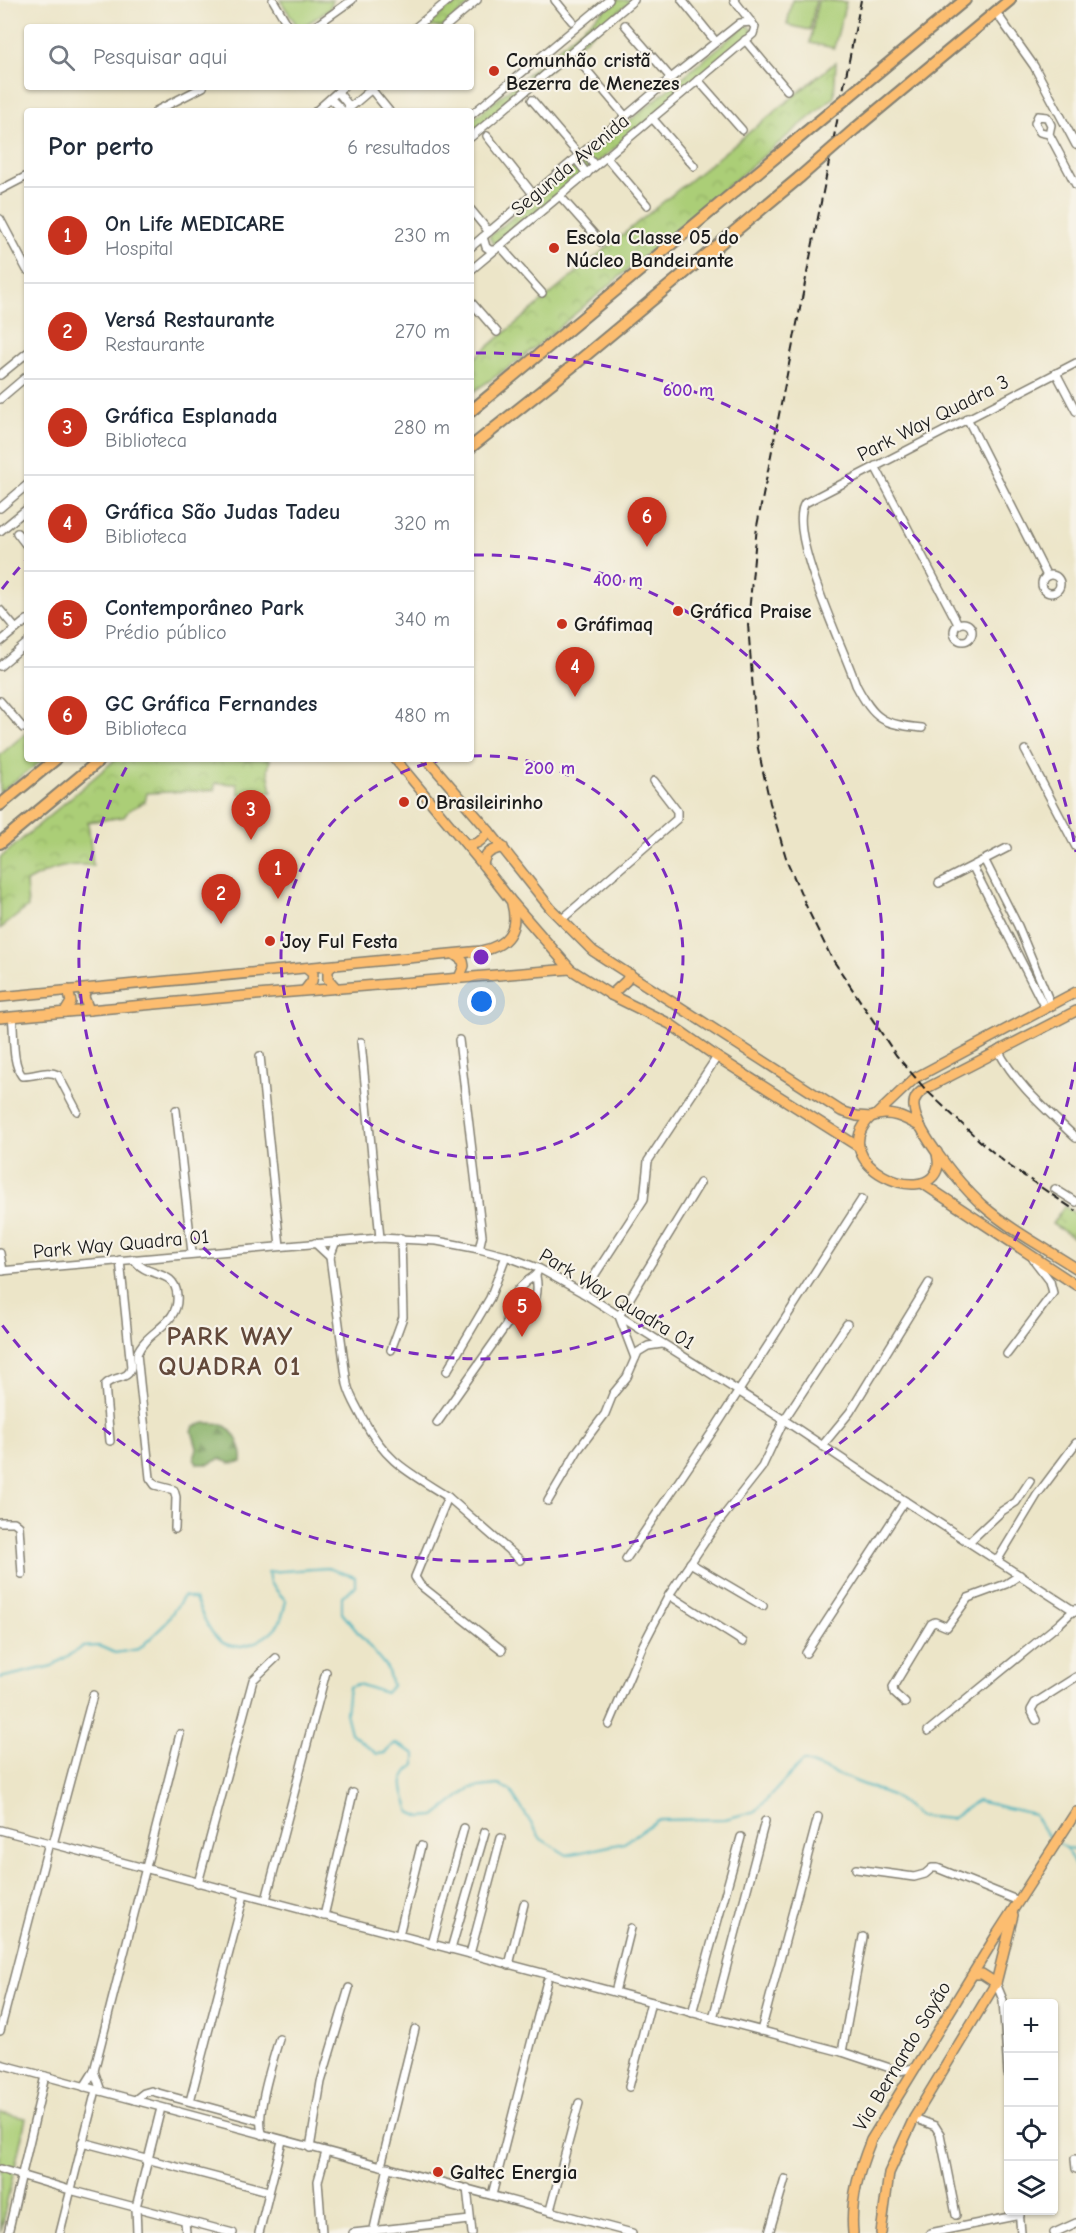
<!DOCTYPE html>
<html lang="pt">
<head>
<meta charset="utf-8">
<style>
  body { margin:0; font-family:"Comic Neue",sans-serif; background:#f6f6f7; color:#1f2937 }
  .controls { position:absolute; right:18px; bottom:18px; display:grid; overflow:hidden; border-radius:6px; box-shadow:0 2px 4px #0004 }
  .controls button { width:54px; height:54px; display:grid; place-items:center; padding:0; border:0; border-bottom:2px solid #e0e1e3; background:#fff; color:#1f2937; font:30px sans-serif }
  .you { position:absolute; left:482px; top:1002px; width:21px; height:21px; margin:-15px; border:4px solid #fff; border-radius:50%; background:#1a73e8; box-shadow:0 0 0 9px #1a73e833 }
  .badge { display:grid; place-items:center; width:39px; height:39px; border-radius:50%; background:#c8321e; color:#fff; font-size:20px; font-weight:700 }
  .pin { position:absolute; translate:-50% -50px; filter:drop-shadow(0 2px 3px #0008) }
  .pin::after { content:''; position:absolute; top:32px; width:21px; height:18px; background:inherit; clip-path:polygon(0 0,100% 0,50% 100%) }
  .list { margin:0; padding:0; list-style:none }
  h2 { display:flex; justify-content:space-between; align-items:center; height:78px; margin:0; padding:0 24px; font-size:26px }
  h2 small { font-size:20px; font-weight:400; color:#747a83 }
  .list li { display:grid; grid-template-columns:39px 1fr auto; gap:18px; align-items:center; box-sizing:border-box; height:96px; padding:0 24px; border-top:2px solid #e0e1e3 }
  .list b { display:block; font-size:22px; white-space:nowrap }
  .list p { margin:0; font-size:20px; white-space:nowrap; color:#747a83 }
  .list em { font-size:20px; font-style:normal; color:#747a83 }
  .icon { flex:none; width:33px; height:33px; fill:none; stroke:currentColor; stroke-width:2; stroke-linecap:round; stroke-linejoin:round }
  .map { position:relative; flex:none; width:1076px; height:2233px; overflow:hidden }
  .search { position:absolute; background:#fff; box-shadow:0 2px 4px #0004; left:24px; top:24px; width:450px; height:66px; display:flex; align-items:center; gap:15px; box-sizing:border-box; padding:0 21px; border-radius:6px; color:#747a83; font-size:22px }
  .panel { position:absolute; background:#fff; box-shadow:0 2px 4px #0004; left:24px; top:108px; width:450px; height:654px; border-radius:6px }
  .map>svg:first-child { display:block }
  .green { fill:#abce77; stroke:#64754a; stroke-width:1.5 }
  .forest { fill:url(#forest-firs); stroke:#526642; stroke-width:1.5 }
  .park { fill:url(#park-crowns); stroke:#64754a; stroke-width:1.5 }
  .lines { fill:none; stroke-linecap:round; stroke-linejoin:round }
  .stream { stroke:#41b0bc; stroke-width:2 }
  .minor-casing { stroke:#848072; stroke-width:10 }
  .major-casing { stroke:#848072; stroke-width:12 }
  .highway-casing { stroke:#848072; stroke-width:14 }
  .minor { stroke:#fff; stroke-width:7 }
  .major { stroke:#fcbd6f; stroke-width:9 }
  .highway { stroke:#fcbd6f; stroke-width:10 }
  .rail { stroke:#1c1c1c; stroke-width:2; stroke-dasharray:9 4.5; stroke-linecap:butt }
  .highway-bridge-casing { stroke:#848072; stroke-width:14; stroke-linecap:butt }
  .highway-bridge { stroke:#fcbd6f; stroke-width:10 }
  .ring { fill:none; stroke:#7b2cbf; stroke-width:3; stroke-dasharray:10 8 }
  .poi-dot { fill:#c8321e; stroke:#f7f3e8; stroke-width:2 }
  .labels { text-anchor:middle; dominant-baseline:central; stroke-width:4.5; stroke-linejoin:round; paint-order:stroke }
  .poi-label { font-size:20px; font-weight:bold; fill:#1c1c1c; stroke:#f7f3e8; text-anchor:start }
  .street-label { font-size:20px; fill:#1c1c1c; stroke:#f7f3e8 }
  .district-label { font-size:26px; font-weight:bold; letter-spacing:1.5px; fill:#62483a; stroke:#f7f3e8 }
  .centre { fill:#7b2cbf; stroke:#f7f3e8; stroke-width:3 }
  .ring-label { font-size:18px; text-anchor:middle; font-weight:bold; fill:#7b2cbf; stroke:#f7f3e8; stroke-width:4.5; stroke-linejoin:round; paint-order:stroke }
</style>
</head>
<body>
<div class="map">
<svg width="1076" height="2233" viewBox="0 0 1076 2233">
  <defs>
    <pattern id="forest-firs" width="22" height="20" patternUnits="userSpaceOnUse" patternTransform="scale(1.5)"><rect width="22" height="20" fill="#88b168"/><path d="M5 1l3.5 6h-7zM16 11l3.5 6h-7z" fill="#6e8f55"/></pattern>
    <pattern id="park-crowns" width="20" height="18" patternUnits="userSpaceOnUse" patternTransform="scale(1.5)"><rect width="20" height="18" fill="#abce77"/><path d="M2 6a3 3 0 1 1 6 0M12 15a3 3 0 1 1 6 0" fill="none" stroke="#93b066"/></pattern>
  </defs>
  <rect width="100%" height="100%" fill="#f7f3e8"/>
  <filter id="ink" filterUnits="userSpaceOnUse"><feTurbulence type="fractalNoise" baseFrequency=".0167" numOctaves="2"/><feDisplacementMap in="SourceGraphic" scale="12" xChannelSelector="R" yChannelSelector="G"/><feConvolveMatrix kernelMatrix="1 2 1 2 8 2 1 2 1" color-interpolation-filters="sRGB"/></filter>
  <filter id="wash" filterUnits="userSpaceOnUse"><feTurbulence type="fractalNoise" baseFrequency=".008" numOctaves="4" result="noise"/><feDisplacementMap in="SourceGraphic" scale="24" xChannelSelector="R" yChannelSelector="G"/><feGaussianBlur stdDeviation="1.35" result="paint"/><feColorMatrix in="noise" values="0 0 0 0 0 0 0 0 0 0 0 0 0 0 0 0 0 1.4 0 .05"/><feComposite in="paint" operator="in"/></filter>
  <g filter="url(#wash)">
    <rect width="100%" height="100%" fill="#ece5c8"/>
    <g class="green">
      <polygon points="280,0 333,0 329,10 302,27 298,27"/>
      <polygon points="792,0 816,0 810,30 787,25"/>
      <polygon points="818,0 846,2 834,48 810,43"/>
      <polygon points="27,732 27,759 44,759 0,792 0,755"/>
      <polygon points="0,2113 26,2118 0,2232"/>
    </g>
    <path class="forest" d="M206 1423C211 1423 217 1423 221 1424 234 1429 244 1449 242 1462L230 1463 219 1459 209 1464H197L194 1459 197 1448 192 1431 194 1426Z"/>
    <g class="park">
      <polygon points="458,0 475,0 443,27 426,27"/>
      <polygon points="616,0 632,0 471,135 471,121"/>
      <polygon points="747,24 754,32 496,247 489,237"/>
      <polygon points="836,62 834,97 544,340 514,364 471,393 471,361 589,262"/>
      <path d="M116 759H270L268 770 272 792 239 794 237 784 215 783V790L147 793 145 802 129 810 124 817 88 822 93 866C67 862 48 870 26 882L28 907 0 929V858Z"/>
      <polygon points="1064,1206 1076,1214 1076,1239 1052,1224"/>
    </g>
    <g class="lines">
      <g class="stream">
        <path d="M0 1678 52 1666 82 1647 99 1646 115 1653 139 1649 163 1626 184 1596 195 1599C201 1611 206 1626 215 1636 232 1657 266 1642 279 1623 283 1617 284 1608 286 1601L270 1583 268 1572 328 1568 355 1577V1587L342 1596V1613L387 1668 392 1685 386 1693 358 1684 349 1687 346 1713 351 1733 377 1754 385 1753 395 1743 415 1754V1765C395 1779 404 1792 410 1812L421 1817 435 1816 471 1788 498 1785 510 1790 541 1839 567 1855 624 1843 657 1820 725 1819 756 1811 803 1761 893 1796 919 1816 951 1819 977 1801 1034 1814 1046 1834 1055 1841"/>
        <polyline points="1060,1844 1066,1848 1076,1868"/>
        <polyline points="1066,1848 1076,1849"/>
      </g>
    </g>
  </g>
  <g filter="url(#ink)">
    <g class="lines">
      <defs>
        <g id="minor">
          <polyline points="273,0 289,27"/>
          <polyline points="555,0 572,21"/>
          <polyline points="682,0 716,42"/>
          <polyline points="995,11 1034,66 1076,145"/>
          <polyline points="625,25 671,78"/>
          <polyline points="314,27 352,0"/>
          <polyline points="416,27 449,0"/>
          <polyline points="445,27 477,0"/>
          <polyline points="745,40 787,90"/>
          <polyline points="579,61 626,117"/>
          <polyline points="698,80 742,130"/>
          <polyline points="371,89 389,111"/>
          <polyline points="338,92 350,107"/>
          <polyline points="331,99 343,111"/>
          <polyline points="532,100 579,155"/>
          <polyline points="156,111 203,87"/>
          <polyline points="316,111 343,87"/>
          <polyline points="346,111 374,87"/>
          <polyline points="471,115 609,0"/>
          <polyline points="652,118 694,166"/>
          <polyline points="1049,134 1040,132 1035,123 1038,116 1047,117 1051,125 1049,134 1076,185"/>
          <polyline points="487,136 533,194"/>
          <polyline points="471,137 634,0"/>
          <polyline points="584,152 595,166"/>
          <polyline points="606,157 647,205"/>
          <polyline points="576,159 587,174"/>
          <polyline points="0,190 27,176"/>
          <polyline points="560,196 601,242"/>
          <polyline points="471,210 489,232"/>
          <polyline points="0,219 27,270"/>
          <polyline points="483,237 486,247 490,250 495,250"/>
          <polyline points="500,246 542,293"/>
          <polyline points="471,247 671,78 740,23 752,22"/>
          <polyline points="471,270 753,34 755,27 734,0"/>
          <polyline points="471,302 497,332"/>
          <polyline points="1056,373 1076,411"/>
          <polyline points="0,375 27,353"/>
          <polyline points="0,399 27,376"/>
          <polyline points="967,418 1047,576"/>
          <polyline points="875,466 958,624"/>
          <polyline points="0,508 27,485"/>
          <polyline points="0,531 27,509"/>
          <polyline points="17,533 27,546"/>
          <circle cx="1051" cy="584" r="9"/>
          <polyline points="0,610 16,629"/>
          <circle cx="963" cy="632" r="9"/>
          <polyline points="0,642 27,620"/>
          <polyline points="0,666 27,643"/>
          <polyline points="0,701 23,728"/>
          <path d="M922 728C883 724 875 721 856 685 845 650 786 532 805 503L1076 363"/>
          <polyline points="1025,750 1076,847"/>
          <polyline points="985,861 1018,926 1051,1005"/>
          <polyline points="973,867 1045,1008"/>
          <polyline points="939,883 1007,848"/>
          <polyline points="561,920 677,819 677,811 654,781"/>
          <path d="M12 1017C15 1035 11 1061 22 1076 34 1077 47 1069 58 1075L77 1111"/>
          <polyline points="459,1040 482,1236 479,1249"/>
          <polyline points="361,1042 380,1238"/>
          <path d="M998 1050C1016 1085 1048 1111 1076 1138"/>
          <polyline points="260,1056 280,1246"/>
          <polyline points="176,1110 192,1253"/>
          <polyline points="1055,1189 1076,1202"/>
          <path d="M336 1241 330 1257 347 1384C350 1397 357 1407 363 1419 387 1463 407 1471 448 1497L415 1577 420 1585 502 1650"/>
          <polyline points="315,1243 330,1257"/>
          <polyline points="0,1253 3,1271"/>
          <path d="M134 1259C146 1279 175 1268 177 1295 180 1325 146 1330 137 1354L150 1478 155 1485 174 1490 176 1497 175 1529"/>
          <polyline points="0,1271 380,1238 437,1241 479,1249 506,1256 540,1269 583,1293 784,1420 905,1501 1076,1612"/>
          <polyline points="583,1293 644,1199 648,1161 717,1057"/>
          <path d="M507 1324C505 1307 513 1293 526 1282 530 1279 534 1277 537 1273"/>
          <polyline points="391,1350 403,1317 401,1238"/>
          <polyline points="1007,1354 1053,1293 1050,1281 1033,1259"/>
          <polyline points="635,1358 619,1316 700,1183"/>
          <polyline points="447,1371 490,1298 506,1256"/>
          <path d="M437 1423 507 1324C530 1314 541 1302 536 1276"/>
          <path d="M110 1441 105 1385C113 1375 129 1381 131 1367L120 1260"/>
          <polyline points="822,1446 850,1412 929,1283"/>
          <polyline points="448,1497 520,1560"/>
          <polyline points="548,1501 578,1450 605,1414 613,1394 627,1377 638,1352 648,1346 662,1344"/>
          <polyline points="0,1522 14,1522 19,1526 22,1574"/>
          <polyline points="969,1542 1002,1511 1016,1502 1030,1481"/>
          <polyline points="626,1559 717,1425 862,1199"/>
          <polyline points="997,1561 1037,1495 1076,1443"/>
          <polyline points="690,1563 763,1606"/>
          <polyline points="669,1595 743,1642"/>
          <polyline points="806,1653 905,1501"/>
          <polyline points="905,1703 894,1693 893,1687 931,1624 935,1622 947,1627 968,1598 1006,1584 1020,1575"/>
          <polyline points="1036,1720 1031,1710 1035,1703 1076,1677"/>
          <polyline points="609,1725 643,1645 669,1595 714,1528 762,1467 784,1420 847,1324"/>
          <polyline points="928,1731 1059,1624 1075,1609"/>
          <polyline points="0,1830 842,2052 899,2071 914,2068"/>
          <polyline points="53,1844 93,1695"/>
          <polyline points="856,1869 914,1877 925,1874 932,1868 937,1868 1019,1901"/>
          <polyline points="198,1883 253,1680 276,1658"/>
          <polyline points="266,1900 326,1672"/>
          <polyline points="324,1916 353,1793"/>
          <polyline points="399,1935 421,1846"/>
          <polyline points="432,1944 464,1828"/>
          <polyline points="451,1949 485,1832"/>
          <polyline points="470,1954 501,1838"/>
          <polyline points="509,1965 524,1904"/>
          <polyline points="996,1983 1003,2000 1008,2074"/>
          <polyline points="615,1992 631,1928"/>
          <polyline points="692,2013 741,1837"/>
          <polyline points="713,2018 765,1821"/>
          <polyline points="0,2031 49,1843"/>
          <polyline points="761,2031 818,1817"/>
          <polyline points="842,2052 863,1937"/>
          <polyline points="0,2064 632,2233"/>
          <polyline points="94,2071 101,2091"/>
          <polyline points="84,2087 94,2071 180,1734"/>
          <polyline points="629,2087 651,2002"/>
          <polyline points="135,2100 144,2093 151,2091 260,2121"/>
          <polyline points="190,2101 244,1895"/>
          <polyline points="914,2118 935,2126 940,2134 956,2215"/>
          <path d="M263 2135C254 2116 273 2061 279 2039"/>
          <polyline points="82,2142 268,2191"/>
          <polyline points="310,2148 321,2082 349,1988"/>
          <polyline points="1075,2159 1076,2169"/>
          <polyline points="381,2166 415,2029"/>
          <polyline points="0,2169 70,2190 233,2233"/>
          <polyline points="467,2188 472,2233"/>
          <polyline points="492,2195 547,1981"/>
          <polyline points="550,2210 579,2103"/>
          <polyline points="1019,2210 1021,2233"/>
          <polyline points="185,2222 186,2233"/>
          <polyline points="8,2233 45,2076"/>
          <polyline points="60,2233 96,2090"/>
          <polyline points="137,2233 136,2207 161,2108"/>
          <polyline points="259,2233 282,2141"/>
          <polyline points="322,2233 318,2181 326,2152"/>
          <polyline points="353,2233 470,2220"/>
          <polyline points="373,2233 388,2167"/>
          <polyline points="769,2233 785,2179"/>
          <polyline points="930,2233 1020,2215"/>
          <polyline points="1054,2233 1076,2223"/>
        </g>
        <g id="major">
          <polyline points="395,759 483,865 512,902 570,969 611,995 670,1024 717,1057 859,1147"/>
          <polyline points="427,759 489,831 551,909 593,951 841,1111 857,1116 871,1117"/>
          <path d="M466 844C478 846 483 839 489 831"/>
          <path d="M483 865C485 852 491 851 503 847"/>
          <polyline points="455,955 463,961 464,966 459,978"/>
          <polyline points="332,966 328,970 328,979 337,989"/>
          <polyline points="86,989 84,997 89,1010"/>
          <polyline points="305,990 312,981 313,974 306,968"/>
          <polyline points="611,995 626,981 630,974"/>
          <path d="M0 997 481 951C507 946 519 930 512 904"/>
          <path d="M1076 1011 925 1089C918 1093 913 1098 914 1107 916 1133 962 1186 981 1204 1009 1229 1045 1248 1076 1268"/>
          <polyline points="65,1012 71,1002 68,990"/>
          <polyline points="0,1018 244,996 570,969"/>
          <polyline points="877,1114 915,1078 1076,992"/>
          <path d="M921 1127C905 1118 889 1109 871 1117 823 1163 929 1211 938 1166 939 1162 937 1156 937 1152"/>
          <polyline points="922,1183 1076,1285"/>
          <polyline points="974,1974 982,1974 996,1983"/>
          <path d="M853 2233C850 2200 859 2170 871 2140L996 1936 1076 1812"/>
          <polyline points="881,2233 889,2173 914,2118 996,1983 1013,1915"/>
        </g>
        <g id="highway">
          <polyline points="865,83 965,0"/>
          <polyline points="856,128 1010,0"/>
          <polyline points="471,411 806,132"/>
          <polyline points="471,447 574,365 800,177"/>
          <polyline points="0,805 56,759"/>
          <polyline points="0,843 101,759"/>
        </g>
      </defs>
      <use href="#minor" class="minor-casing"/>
      <use href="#major" class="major-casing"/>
      <use href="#highway" class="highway-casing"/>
      <use href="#minor" class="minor"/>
      <use href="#major" class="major"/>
      <use href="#highway" class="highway"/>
      <polyline class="rail" points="861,0 757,526 748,624 757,744 770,803 787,861 808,910 831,957 896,1055 925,1089 980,1141 1008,1165 1076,1211"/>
      <defs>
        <g id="highway-bridge">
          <polyline points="806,132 865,83"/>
          <polyline points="800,177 856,128"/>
        </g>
      </defs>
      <use href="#highway-bridge" class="highway-bridge-casing"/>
      <use href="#highway-bridge" class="highway-bridge"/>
    </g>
  </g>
  <g class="ring">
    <path d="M472 756A201 201 0 1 1 446 759"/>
    <path d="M474 555A402 402 0 1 1 131 759"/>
    <path d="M1076 1062A604 604 0 0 1 2 1325M2 589A604 604 0 0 1 25 561M476 353A604 604 0 0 1 1076 852"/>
  </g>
  <g class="poi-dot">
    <circle cx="494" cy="71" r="6"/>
    <circle cx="554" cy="248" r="6"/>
    <circle cx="678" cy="611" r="6"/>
    <circle cx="562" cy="624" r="6"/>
    <circle cx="404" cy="802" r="6"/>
    <circle cx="270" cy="941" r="6"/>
    <circle cx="438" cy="2172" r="6"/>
  </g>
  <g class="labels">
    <g class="poi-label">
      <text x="506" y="60">Comunhão cristã<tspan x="506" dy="23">Bezerra de Menezes</tspan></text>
      <text x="566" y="237">Escola Classe 05 do<tspan x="566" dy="23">Núcleo Bandeirante</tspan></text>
      <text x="690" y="611">Gráfica Praise</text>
      <text x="574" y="624">Gráfimaq</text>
      <text x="416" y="802">O Brasileirinho</text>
      <text x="282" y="941">Joy Ful Festa</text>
      <text x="450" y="2172">Galtec Energia</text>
    </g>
    <g class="street-label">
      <text transform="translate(570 165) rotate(-40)">Segunda Avenida</text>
      <text transform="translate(933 418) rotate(-27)">Park Way Quadra 3</text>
      <text transform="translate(121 1244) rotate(-5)">Park Way Quadra 01</text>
      <text transform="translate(617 1299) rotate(31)">Park Way Quadra 01</text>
      <text transform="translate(902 2056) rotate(-59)">Via Bernardo Sayão</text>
    </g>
    <g class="district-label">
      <text x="230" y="1337">PARK WAY<tspan x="230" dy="30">QUADRA 01</tspan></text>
    </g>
  </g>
  <circle cx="481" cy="957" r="9" class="centre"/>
  <g class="ring-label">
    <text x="688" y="396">600 m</text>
    <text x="618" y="586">400 m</text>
    <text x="550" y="774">200 m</text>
  </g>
</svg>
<div class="controls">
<button>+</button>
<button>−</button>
<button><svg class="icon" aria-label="locate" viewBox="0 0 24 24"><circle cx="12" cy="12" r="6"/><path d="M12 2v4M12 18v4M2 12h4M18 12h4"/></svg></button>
<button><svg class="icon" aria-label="layers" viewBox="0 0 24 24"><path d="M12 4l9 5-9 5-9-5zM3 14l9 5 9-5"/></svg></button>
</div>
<div class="you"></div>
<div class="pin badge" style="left:278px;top:899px">1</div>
<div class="pin badge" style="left:221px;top:924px">2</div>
<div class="pin badge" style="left:251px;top:840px">3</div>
<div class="pin badge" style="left:575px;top:697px">4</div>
<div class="pin badge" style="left:522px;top:1337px">5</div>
<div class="pin badge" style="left:647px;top:547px">6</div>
<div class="search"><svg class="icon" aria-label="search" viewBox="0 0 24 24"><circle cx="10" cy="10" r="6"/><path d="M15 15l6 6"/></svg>Pesquisar aqui</div>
<section class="panel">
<h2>Por perto<small>6 resultados</small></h2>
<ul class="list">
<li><span class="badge">1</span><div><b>On Life MEDICARE</b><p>Hospital</p></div><em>230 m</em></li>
<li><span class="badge">2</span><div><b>Versá Restaurante</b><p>Restaurante</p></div><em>270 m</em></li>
<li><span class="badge">3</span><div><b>Gráfica Esplanada</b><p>Biblioteca</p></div><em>280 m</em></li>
<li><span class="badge">4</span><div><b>Gráfica São Judas Tadeu</b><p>Biblioteca</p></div><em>320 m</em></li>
<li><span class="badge">5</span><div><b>Contemporâneo Park</b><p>Prédio público</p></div><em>340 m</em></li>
<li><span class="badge">6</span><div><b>GC Gráfica Fernandes</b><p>Biblioteca</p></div><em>480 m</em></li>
</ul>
</section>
</div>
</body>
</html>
